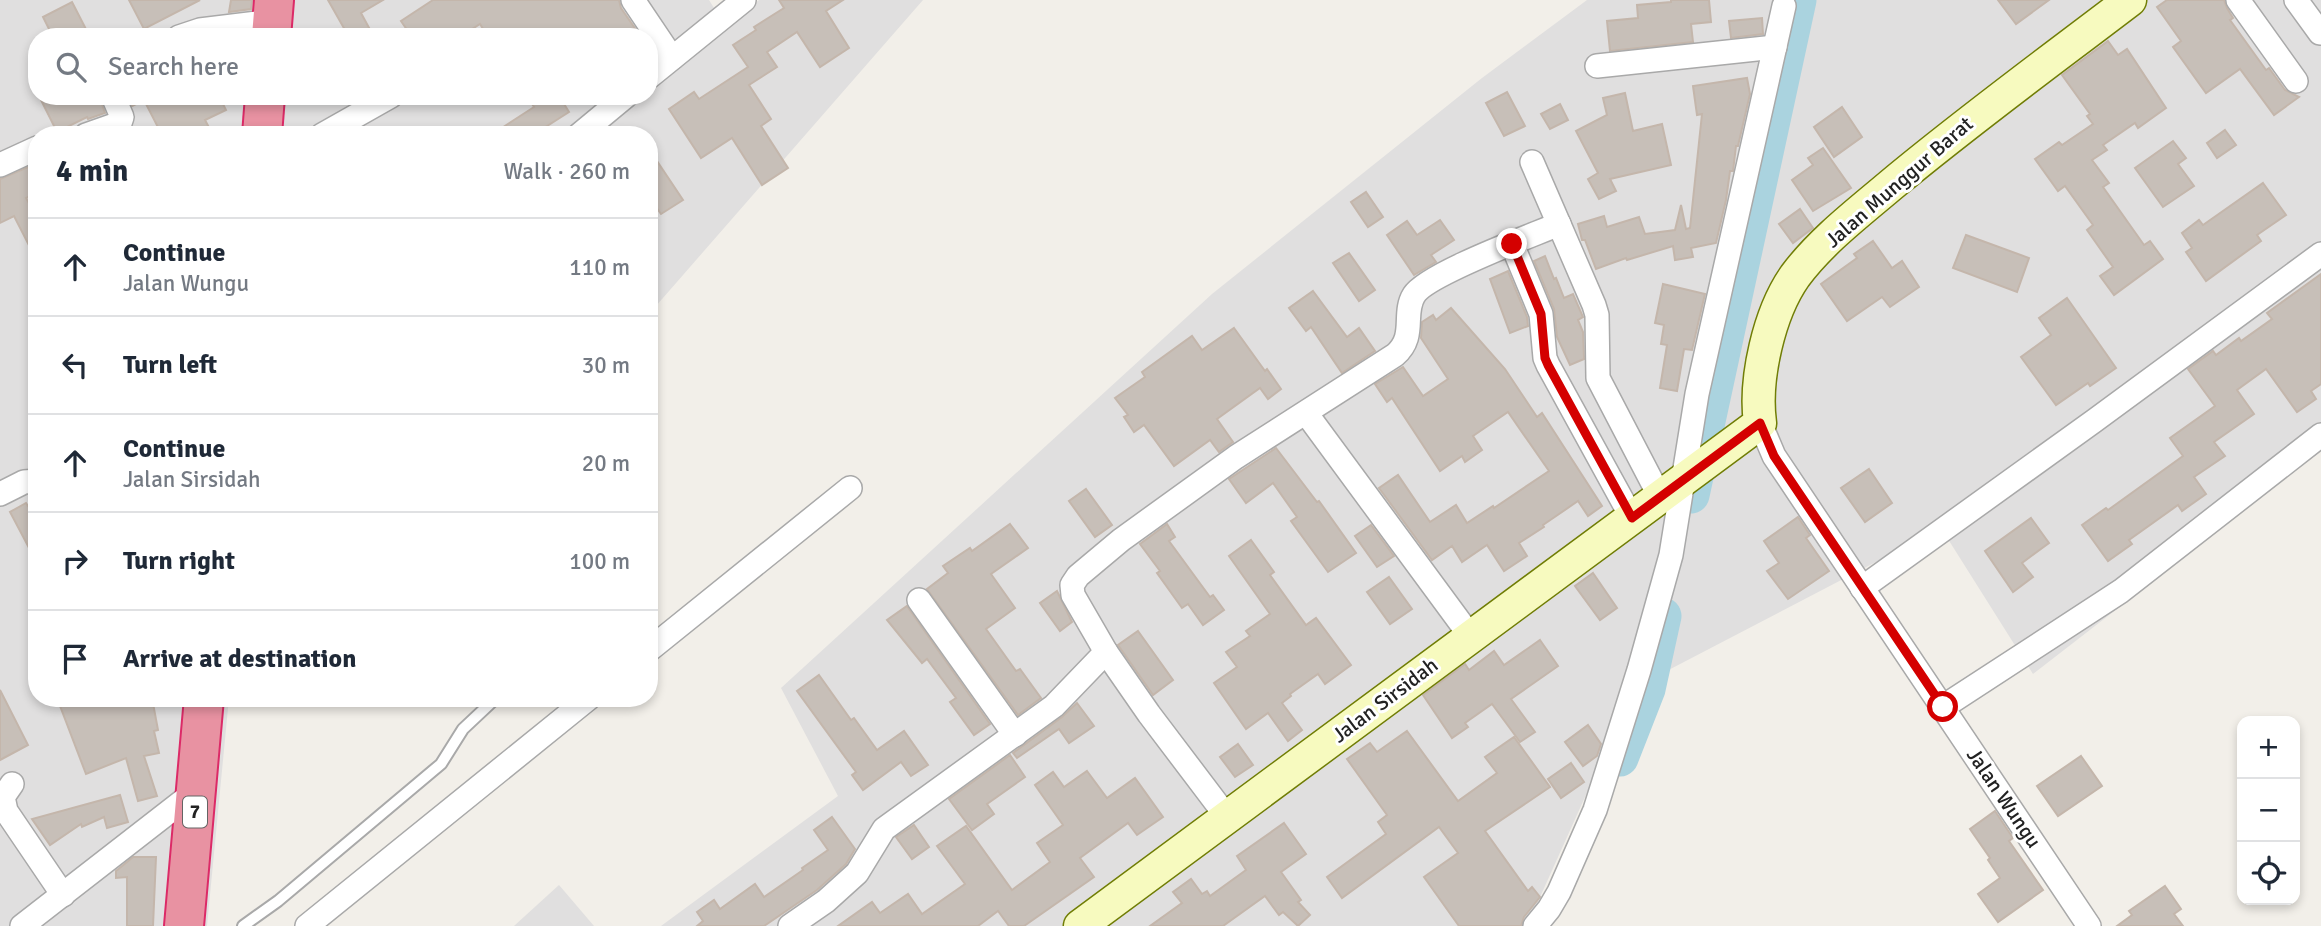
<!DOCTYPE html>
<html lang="en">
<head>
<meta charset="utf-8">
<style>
  body { margin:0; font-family:Signika,sans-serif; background:#f6f6f7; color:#1f2937 }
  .controls { position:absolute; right:21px; bottom:21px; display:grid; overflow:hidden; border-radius:14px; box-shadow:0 4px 10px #0003 }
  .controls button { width:63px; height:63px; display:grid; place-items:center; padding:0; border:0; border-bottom:2px solid #e0e1e3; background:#fff; color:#1f2937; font:35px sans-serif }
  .stop { position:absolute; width:21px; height:21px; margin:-16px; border:5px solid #d40000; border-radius:50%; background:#fff }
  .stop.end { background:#d40000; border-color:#fff; box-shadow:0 2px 7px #0008 }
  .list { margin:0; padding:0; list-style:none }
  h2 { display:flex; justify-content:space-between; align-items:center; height:91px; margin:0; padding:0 28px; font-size:30px }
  h2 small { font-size:23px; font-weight:400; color:#747a83 }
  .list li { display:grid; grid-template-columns:46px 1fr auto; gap:21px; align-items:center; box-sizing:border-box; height:98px; padding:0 28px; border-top:2px solid #e0e1e3 }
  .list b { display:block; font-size:26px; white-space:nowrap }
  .list p { margin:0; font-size:23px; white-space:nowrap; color:#747a83 }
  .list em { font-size:23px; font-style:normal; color:#747a83 }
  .icon { flex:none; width:38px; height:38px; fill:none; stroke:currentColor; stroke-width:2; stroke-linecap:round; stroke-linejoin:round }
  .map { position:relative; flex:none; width:2321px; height:926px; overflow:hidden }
  .search { position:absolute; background:#fff; box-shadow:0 4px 10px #0003; left:28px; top:28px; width:630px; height:77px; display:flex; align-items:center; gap:18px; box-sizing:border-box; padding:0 24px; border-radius:28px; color:#747a83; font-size:26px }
  .panel { position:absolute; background:#fff; box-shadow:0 4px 10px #0003; left:28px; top:126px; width:630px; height:581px; border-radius:28px }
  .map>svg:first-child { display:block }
  .residential { fill:#e0dfdf; fill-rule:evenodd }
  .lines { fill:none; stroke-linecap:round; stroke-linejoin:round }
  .river { stroke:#aad3df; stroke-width:37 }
  .building { fill:#c7bfb8; stroke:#c4b6ab; stroke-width:2 }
  .lane-casing { stroke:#a9a9a9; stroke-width:14 }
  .street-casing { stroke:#a9a9a9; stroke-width:26 }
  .secondary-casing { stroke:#707d05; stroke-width:35 }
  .highway-casing { stroke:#dc2a67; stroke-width:42 }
  .lane { stroke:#fff; stroke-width:10 }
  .street { stroke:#fff; stroke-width:23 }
  .secondary { stroke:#f7fabf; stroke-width:32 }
  .highway { stroke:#e892a2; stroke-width:38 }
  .route { stroke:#d40000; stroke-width:9 }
  .labels { text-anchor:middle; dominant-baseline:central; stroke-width:6; stroke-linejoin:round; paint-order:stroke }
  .shield { fill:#fff; stroke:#646464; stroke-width:2 }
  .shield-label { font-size:19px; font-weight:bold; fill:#222 }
  .street-label { font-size:21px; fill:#222; stroke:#fff }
</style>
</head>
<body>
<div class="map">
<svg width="2321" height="926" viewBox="0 0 2321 926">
  <rect width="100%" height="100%" fill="#f2efe9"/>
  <g class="residential">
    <path d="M0 0H709L726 27 759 0H923L649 314V135H37V698H229L207 926H0ZM37 37H649V96H37Z"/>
    <polygon points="1587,0 2321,0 2321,451 2033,674 1941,528 1634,688 1527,926 661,926 838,796 781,688 1212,294 1482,78"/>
    <polygon points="559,885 594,926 514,926"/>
  </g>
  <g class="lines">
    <g class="river">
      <polyline points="1691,495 1798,0"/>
      <polyline points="1620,758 1647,689 1663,616"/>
    </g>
  </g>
  <g class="building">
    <polygon points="129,0 200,0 144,29"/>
    <polygon points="231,0 252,0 251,9 229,12"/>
    <polygon points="328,0 383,0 361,13 374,37 349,37"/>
    <polygon points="433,0 619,0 621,8 641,37 488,37 480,24 460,37 412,37 401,21"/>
    <polygon points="779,0 843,0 826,11 849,48 820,67 797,32 767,52 777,67 749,85 771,119 761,126 788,168 762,185 732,138 701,158 669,109 694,92 699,99 748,67 733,45 756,30 754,27 784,8"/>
    <polygon points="1671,0 1709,0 1711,22 1691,24 1693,42 1610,51 1607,21 1638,18 1637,5 1671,2"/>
    <polygon points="1998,0 2049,0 2016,24"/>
    <polygon points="2167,0 2224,0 2227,8 2233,18 2230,20 2266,70 2269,68 2285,90 2299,97 2274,115 2240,69 2206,93 2173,47 2181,41 2157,7"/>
    <polygon points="72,2 90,37 53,37 43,17"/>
    <polygon points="1762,18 1763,34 1731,38 1729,21"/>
    <polygon points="2108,41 2118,55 2127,49 2166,108 2138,128 2135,123 2103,145 2107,150 2092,160 2109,183 2103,187 2144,245 2150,241 2163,259 2114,295 2100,276 2113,267 2087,230 2093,225 2065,186 2058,191 2035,159 2059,142 2062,145 2093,124 2087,116 2090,114 2062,75"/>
    <polygon points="1747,78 1750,94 1738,146 1736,146 1733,171 1730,171 1726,200 1716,243 1691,248 1693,257 1675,260 1673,246 1627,260 1626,258 1596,269 1585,240 1582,240 1578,224 1604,216 1607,227 1639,217 1645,234 1675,230 1681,205 1686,229 1690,228 1702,114 1697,115 1693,86"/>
    <polygon points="1507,92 1525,126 1504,136 1486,103"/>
    <polygon points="1625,93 1633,131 1662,124 1671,165 1610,179 1616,191 1599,199 1588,179 1598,173 1576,131 1607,115 1603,98"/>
    <polygon points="39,96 99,96 105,113 88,119 87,117 57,132"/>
    <polygon points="128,96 219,96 226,110 205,120 213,135 162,135 144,100 132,106"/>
    <polygon points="527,96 559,96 569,112 533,135 491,135 534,107"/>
    <polygon points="1560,104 1568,120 1550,129 1541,114"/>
    <polygon points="1842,107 1862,137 1834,157 1814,127"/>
    <polygon points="2225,130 2236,145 2217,158 2207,143"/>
    <polygon points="2173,141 2186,158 2178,164 2194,186 2163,207 2135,168"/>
    <polygon points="1823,148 1851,188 1813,211 1792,180 1813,165 1808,158"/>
    <polygon points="649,149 683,200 661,214 649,197"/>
    <polygon points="35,164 37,168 37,193 26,198 37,218 37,261 14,216 0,223 0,179"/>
    <polygon points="2263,183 2286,215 2257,235 2261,241 2206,281 2186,252 2192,248 2182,233 2199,220 2203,225"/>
    <polygon points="1366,192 1383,217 1368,227 1351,202"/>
    <polygon points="1800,209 1813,228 1793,243 1779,224"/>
    <polygon points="1440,220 1454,240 1431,255 1436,262 1414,275 1387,235 1407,221 1417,235"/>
    <polygon points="1966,235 2029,258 2017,292 1953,268"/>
    <polygon points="1873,241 1892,268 1902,261 1919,287 1890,307 1882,297 1847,321 1821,284 1857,258 1854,254"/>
    <polygon points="1349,253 1375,290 1359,301 1333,263"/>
    <polygon points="1545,256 1554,279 1556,278 1564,298 1573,294 1583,317 1578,320 1583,332 1584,359 1570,365 1557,337 1554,309 1534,261"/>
    <polygon points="1508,271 1527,317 1528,326 1510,333 1490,279"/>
    <polygon points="2321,274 2321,384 2311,391 2316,399 2297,412 2266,369 2237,390 2254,414 2214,442 2225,456 2194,477 2206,494 2182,511 2178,505 2129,540 2132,544 2108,561 2082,525 2106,508 2108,510 2183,456 2170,438 2215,406 2188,369 2213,351 2216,355 2239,338 2241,341 2272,319 2267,313"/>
    <polygon points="1663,284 1705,294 1692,350 1684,349 1677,391 1660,388 1667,345 1661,344 1664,325 1655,323"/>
    <polygon points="1313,291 1347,337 1359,328 1375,351 1342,373 1311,327 1306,331 1289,308"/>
    <polygon points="2067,298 2116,368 2090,386 2088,383 2056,405 2021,357 2051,335 2039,318"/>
    <polygon points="1451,308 1505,369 1537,417 1542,413 1602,506 1588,516 1578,501 1543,525 1544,527 1519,543 1527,556 1504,571 1487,545 1462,562 1452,546 1432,560 1379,488 1398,475 1430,522 1456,505 1467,523 1493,506 1494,508 1549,471 1508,412 1473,436 1482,450 1465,462 1462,456 1440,471 1392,398 1387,402 1375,384 1403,367 1423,396 1448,379 1421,338 1422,322 1433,315 1436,320"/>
    <polygon points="1234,328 1265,371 1267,369 1281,389 1268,399 1260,388 1217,419 1233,442 1219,452 1210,440 1174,466 1144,425 1134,432 1124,417 1128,415 1115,398 1145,377 1142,372 1192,336 1202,350"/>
    <polygon points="1276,448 1317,502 1319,501 1356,553 1328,572 1291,521 1297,517 1273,483 1246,503 1229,479"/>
    <polygon points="1869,469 1892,503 1865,522 1841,488"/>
    <polygon points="1086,489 1112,525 1095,537 1069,501"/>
    <polygon points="26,503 28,506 37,503 37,563 10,512"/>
    <polygon points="1798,517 1810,535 1806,538 1829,571 1788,599 1767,571 1779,563 1764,541"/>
    <polygon points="2031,518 2049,543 2022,563 2033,577 2013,592 1985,551"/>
    <polygon points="1010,524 1028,548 991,574 1015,608 986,629 1016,671 1020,669 1041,698 1018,715 927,589 948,573 943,566 970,548 972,551"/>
    <polygon points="1167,524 1175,537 1169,541 1210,597 1213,595 1224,610 1203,625 1188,604 1182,608 1157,573 1160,571 1140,544"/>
    <polygon points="1371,525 1394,556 1377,567 1355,536"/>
    <polygon points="1251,540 1274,572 1270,575 1306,625 1316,618 1351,665 1325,684 1318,674 1290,694 1291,696 1282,703 1302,730 1288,741 1268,713 1246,729 1214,683 1237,667 1226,652 1250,636 1246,631 1270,614 1229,556"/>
    <polygon points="1593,573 1617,608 1600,620 1575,586"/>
    <polygon points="1389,577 1412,609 1390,624 1367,592"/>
    <polygon points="1057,591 1072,622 1060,631 1040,603"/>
    <polygon points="907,606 990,724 974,735 950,702 956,698 927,659 922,663 887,620"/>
    <polygon points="1138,631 1173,680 1153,695 1118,645"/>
    <polygon points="1540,640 1558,666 1511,699 1535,732 1520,742 1492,704 1465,723 1468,727 1452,738 1423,695 1465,664 1469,670 1494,651 1504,665"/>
    <polygon points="819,675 851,720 854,718 877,750 904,731 928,765 911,776 901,762 863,790 852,775 856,772 797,691"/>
    <polygon points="0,690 28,745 0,760"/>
    <polygon points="57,698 152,698 158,730 154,731 159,753 144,756 157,796 138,801 126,758 86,774"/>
    <polygon points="1077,703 1094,726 1069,743 1059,729 1017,758 1013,753 1062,717"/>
    <polygon points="1588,725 1601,744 1597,756 1583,766 1565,742"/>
    <polygon points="1407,731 1458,801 1497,773 1485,757 1514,737 1550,787 1485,831 1528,891 1532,887 1540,897 1524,917 1521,926 1459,926 1424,877 1458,853 1439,827 1342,898 1327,877 1386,834 1378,822 1387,815 1347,759 1370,743 1377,752"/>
    <polygon points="1238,744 1253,765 1235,777 1220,757"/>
    <polygon points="1010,755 1025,777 987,804 994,814 972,830 949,799"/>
    <polygon points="2081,756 2102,786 2058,816 2037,786"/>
    <polygon points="1571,763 1584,782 1561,798 1548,779"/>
    <polygon points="1087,771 1107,798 1135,778 1163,817 1137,835 1128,823 1080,858 1094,877 1024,926 1009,926 998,911 978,926 838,926 872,902 880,913 908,894 922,914 965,884 937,846 966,826 1012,890 1050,862 1037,843 1063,825 1035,785 1053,772 1064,787"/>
    <polygon points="120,795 128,822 107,828 104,817 82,827 81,824 50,845 32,819"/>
    <polygon points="1995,811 2013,838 2009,841 2043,890 1998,922 1978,894 2000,878 1988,860 1990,858 1970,829"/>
    <polygon points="832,817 855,849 846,864 817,890 764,926 697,926 703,921 697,912 714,900 720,909 755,884 764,897 803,870 802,868 828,850 814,830"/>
    <polygon points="1284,823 1306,854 1281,872 1301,900 1298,902 1310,915 1298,926 1283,912 1279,915 1265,896 1223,926 1150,926 1182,903 1173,892 1191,879 1202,894 1207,891 1210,896 1246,870 1237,856"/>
    <polygon points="914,825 929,847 912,859 896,837"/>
    <polygon points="133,857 156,857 153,926 127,926 127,877 116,878 116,871"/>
    <polygon points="2165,886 2181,909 2174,914 2183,926 2117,926 2132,915 2129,911"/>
  </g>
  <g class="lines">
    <defs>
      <polyline id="lane" points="243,926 278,901 441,764 463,729 496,698"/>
      <g id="street">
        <polyline points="633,0 672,58"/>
        <polyline points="2238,0 2296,81"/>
        <polyline points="2296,0 2320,33"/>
        <polyline points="179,37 200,30 272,21"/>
        <polyline points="1597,66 1775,47"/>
        <polyline points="649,77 744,0"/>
        <polyline points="86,135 120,123 122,117 113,96"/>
        <polyline points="322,135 391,96"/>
        <polyline points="579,135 626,96"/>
        <polyline points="1532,162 1594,305 1597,315 1598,378 1660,497"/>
        <polyline points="0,165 37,148"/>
        <polyline points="1512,244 1541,314 1545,358 1548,365 1632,518"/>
        <polyline points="1306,413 1471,637"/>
        <polyline points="1760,423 1774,456 2089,926"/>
        <polyline points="0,494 24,482 37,481"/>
        <polyline points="1862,588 2094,421 2321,254"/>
        <polyline points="919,600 1015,735"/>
        <polyline points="649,650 850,488"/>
        <polyline points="1106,652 1149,714 1227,817"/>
        <polyline points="1943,707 2121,591 2321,435"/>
        <polyline points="12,784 3,797 6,811 63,895"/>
        <polyline points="22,926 197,790"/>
        <polyline points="307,926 589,698"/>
        <path d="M790 926 826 901 857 873 884 829 1054 706 1106 652 1073 595 1072 585 1078 576 1121 540 1236 457 1395 355C1417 336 1402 314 1414 295 1427 274 1531 236 1559 224"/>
        <polyline points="1535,926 1549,909 1559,892 1595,810 1639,670 1671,555 1697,394 1784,6"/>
      </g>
      <path id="secondary" d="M1080 926 1760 423C1754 379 1769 313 1795 276 1821 241 1858 213 1891 185 1969 120 2050 61 2130 0"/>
      <g id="highway">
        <polyline points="271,37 274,0"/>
        <polyline points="262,135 265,96"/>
        <polyline points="184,926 204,698"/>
      </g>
    </defs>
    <use href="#lane" class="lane-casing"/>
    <use href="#street" class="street-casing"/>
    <use href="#secondary" class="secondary-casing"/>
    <use href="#highway" class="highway-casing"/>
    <use href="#lane" class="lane"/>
    <use href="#street" class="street"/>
    <use href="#secondary" class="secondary"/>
    <use href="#highway" class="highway"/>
  </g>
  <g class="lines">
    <polyline class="route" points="1512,244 1541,314 1545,358 1548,365 1632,518 1760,423 1774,456 1943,707"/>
  </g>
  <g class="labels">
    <rect class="shield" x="183" y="796.5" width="24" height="31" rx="5"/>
    <g class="shield-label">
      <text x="195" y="812">7</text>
    </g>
    <g class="street-label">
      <text transform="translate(1899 182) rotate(-41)">Jalan Munggur Barat</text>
      <text transform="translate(1385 700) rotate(-37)">Jalan Sirsidah</text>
      <text transform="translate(2004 798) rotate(56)">Jalan Wungu</text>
    </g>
  </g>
</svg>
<div class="controls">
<button>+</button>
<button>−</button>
<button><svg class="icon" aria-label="locate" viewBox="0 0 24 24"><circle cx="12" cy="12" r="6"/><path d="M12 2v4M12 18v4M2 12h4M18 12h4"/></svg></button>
</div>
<div class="stop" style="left:1943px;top:707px"></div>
<div class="stop end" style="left:1512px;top:244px"></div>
<div class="search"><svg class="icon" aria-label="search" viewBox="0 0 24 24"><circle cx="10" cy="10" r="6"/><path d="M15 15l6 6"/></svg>Search here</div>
<section class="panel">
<h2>4 min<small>Walk · 260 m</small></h2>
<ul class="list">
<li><svg class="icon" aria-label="ahead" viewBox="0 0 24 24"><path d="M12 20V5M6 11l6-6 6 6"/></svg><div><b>Continue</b><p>Jalan Wungu</p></div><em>110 m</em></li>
<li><svg class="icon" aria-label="left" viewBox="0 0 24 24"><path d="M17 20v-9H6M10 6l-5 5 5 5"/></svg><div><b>Turn left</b></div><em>30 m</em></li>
<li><svg class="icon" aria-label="ahead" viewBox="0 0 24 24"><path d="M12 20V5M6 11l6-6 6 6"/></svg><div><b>Continue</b><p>Jalan Sirsidah</p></div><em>20 m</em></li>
<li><svg class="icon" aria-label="right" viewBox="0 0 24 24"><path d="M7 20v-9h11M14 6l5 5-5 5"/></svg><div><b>Turn right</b></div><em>100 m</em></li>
<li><svg class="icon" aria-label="arrive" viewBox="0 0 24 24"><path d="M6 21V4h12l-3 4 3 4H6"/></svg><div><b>Arrive at destination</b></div></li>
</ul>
</section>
</div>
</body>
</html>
